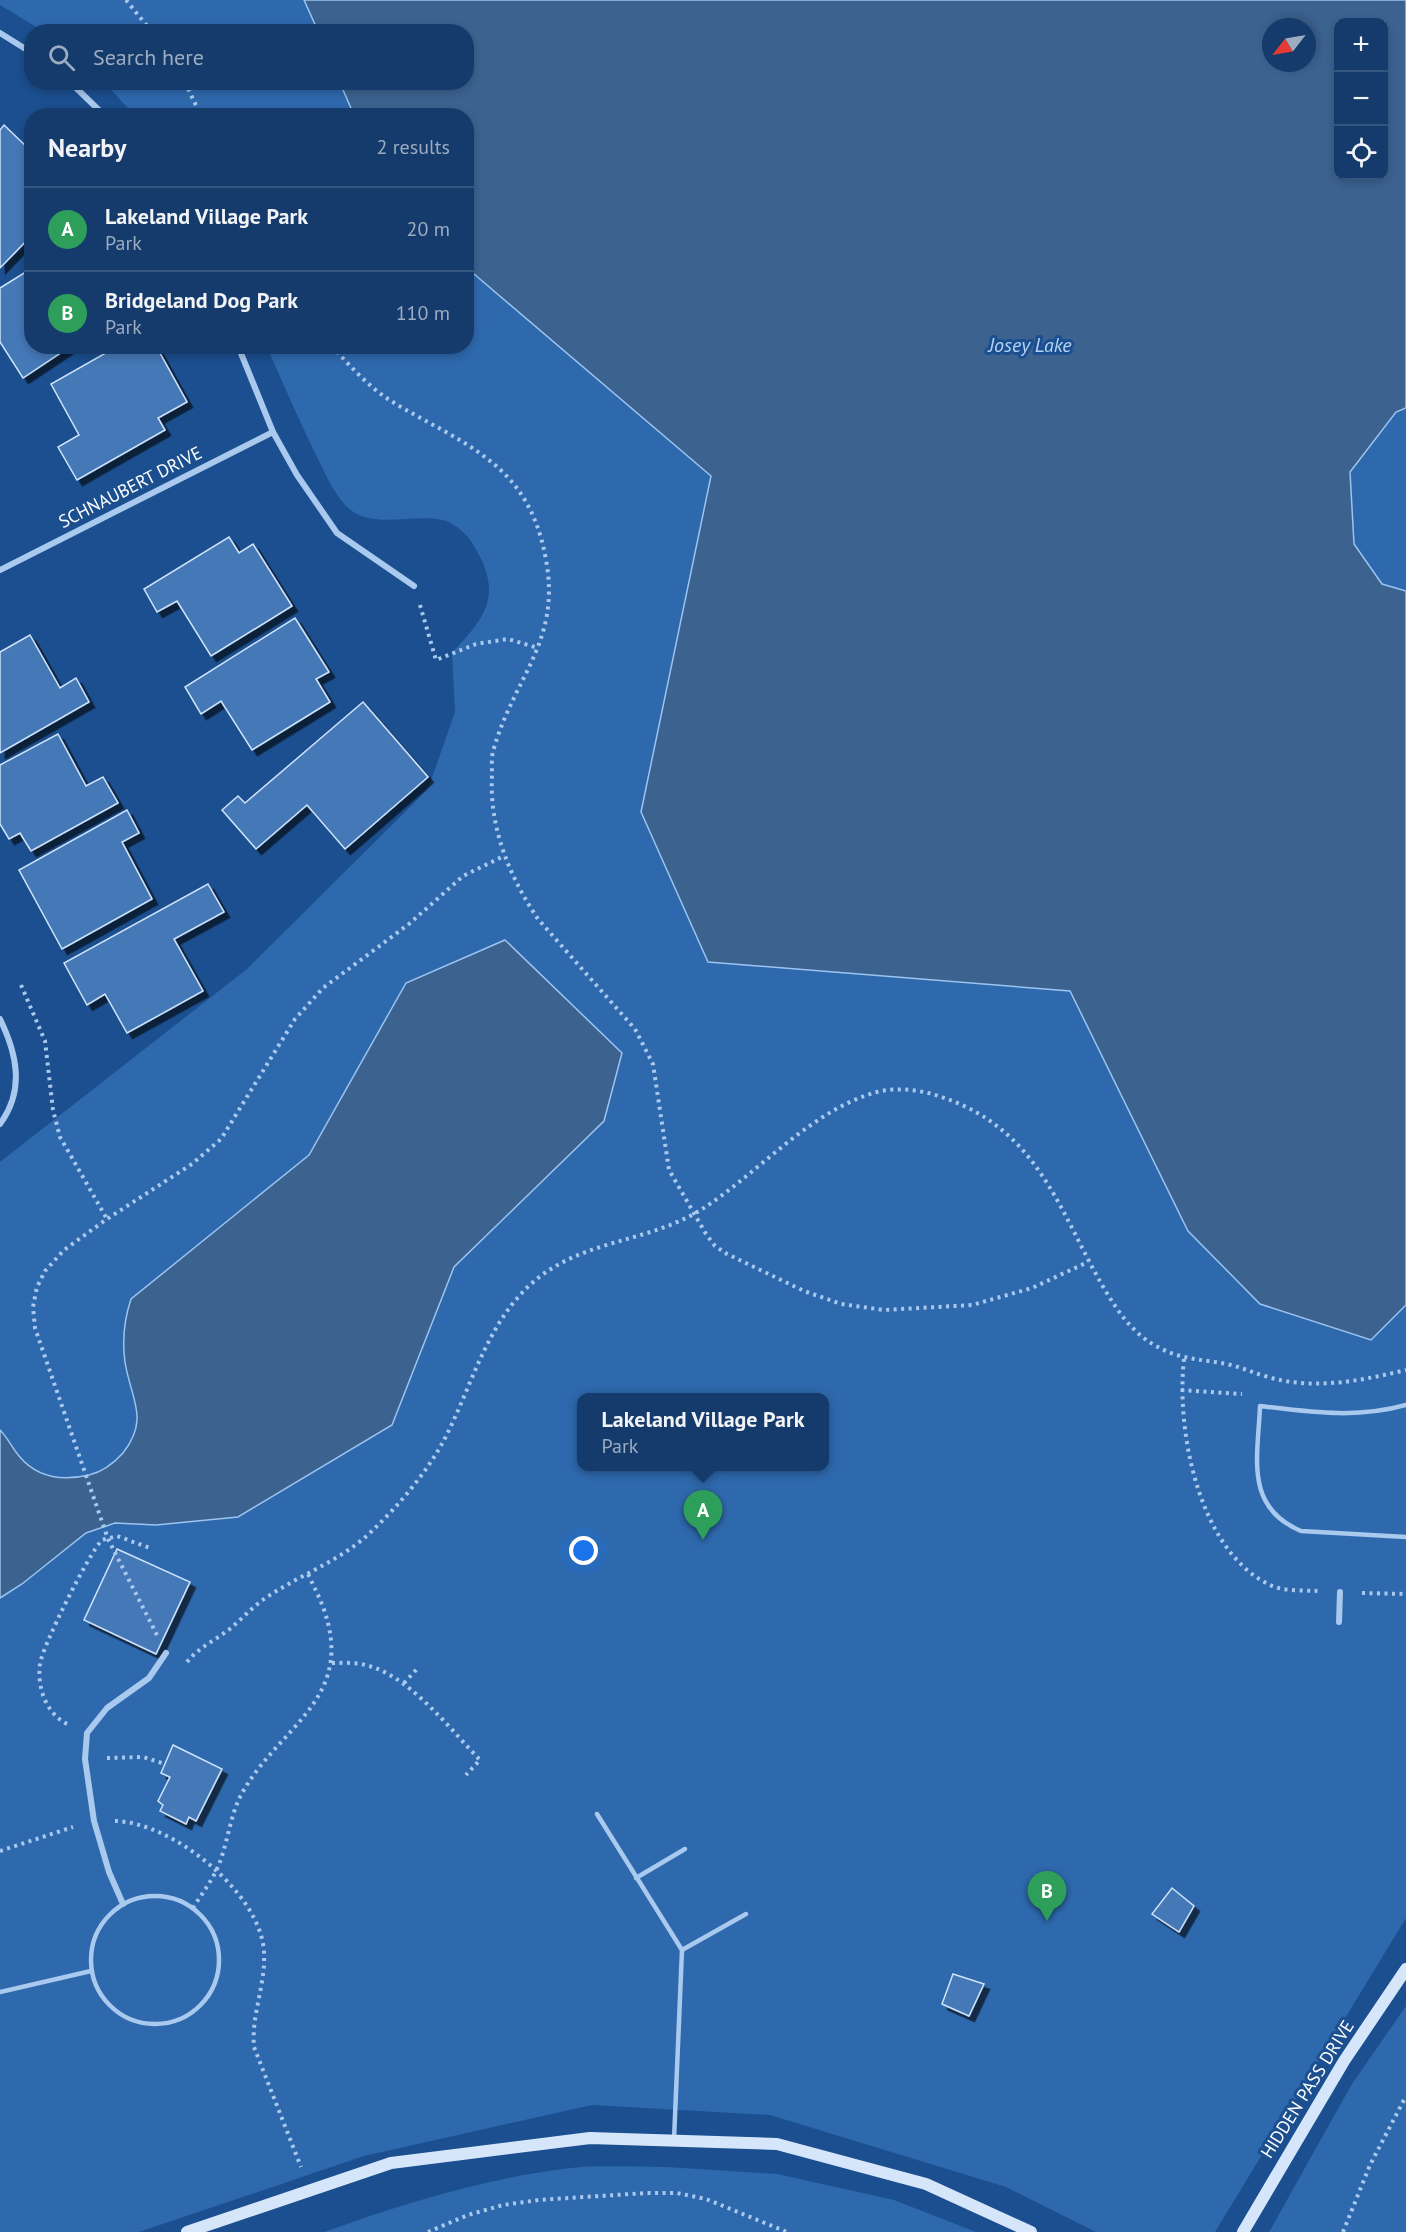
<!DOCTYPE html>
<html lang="en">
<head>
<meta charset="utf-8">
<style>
  body { margin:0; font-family:"PT Sans",sans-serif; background:#1d4271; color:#f1f3f6 }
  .controls { position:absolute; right:18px; top:18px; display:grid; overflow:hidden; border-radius:12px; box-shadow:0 3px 9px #0003 }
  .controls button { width:54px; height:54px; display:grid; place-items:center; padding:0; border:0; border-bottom:2px solid #33557e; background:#143b6b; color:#f1f3f6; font:30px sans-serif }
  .compass { position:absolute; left:1262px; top:18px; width:54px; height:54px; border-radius:50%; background:#143b6b; box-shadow:0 3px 9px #0003; rotate:239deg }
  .you { position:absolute; left:584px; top:1551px; width:21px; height:21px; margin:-15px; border:4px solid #fff; border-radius:50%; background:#1a73e8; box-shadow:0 0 0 9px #1a73e833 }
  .badge { display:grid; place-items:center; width:39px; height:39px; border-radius:50%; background:#95b2f1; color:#fff; font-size:20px; font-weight:700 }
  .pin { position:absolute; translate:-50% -50px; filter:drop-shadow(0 2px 3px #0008) }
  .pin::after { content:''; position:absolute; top:32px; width:21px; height:18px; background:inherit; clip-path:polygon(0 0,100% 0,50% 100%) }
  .popup { position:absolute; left:577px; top:1393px; width:252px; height:78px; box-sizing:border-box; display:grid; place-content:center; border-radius:12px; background:#143b6b; filter:drop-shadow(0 2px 4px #0005); font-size:20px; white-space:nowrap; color:#9dadc1 }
  .popup b { font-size:22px; color:#f1f3f6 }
  .popup::after { content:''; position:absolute; left:50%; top:100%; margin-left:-12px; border:12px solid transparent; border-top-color:#143b6b }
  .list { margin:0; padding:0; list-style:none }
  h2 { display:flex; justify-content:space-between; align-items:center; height:78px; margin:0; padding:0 24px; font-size:26px }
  h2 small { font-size:20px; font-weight:400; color:#9dadc1 }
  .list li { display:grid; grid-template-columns:39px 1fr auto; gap:18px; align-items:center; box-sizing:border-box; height:84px; padding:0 24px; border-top:2px solid #33557e }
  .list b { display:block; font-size:22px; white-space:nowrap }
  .list p { margin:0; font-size:20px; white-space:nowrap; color:#9dadc1 }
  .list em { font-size:20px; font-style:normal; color:#9dadc1 }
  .icon { flex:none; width:33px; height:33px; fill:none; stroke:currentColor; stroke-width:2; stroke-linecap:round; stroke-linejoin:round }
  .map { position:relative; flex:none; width:1406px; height:2232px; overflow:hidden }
  .search { position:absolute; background:#143b6b; box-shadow:0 3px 9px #0003; left:24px; top:24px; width:450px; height:66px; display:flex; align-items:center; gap:15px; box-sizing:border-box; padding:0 21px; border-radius:24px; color:#9dadc1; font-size:22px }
  .panel { position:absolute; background:#143b6b; box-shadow:0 3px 9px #0003; left:24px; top:108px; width:450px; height:246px; border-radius:24px }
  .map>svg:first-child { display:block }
  .green { fill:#2e69ad; fill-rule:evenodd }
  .water { fill:#3c6290; stroke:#9cc4f0; stroke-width:1.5; fill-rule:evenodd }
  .building { fill:#4478b7; stroke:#cfe3fa; stroke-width:1.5; filter:url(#shadow) }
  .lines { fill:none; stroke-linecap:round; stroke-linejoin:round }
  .path { stroke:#a9c9ee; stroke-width:4; stroke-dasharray:3 4.5; stroke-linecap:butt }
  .lane { stroke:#a9c9ee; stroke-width:4.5 }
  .street { stroke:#a9c9ee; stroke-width:6 }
  .secondary { stroke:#d6e6fa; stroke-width:12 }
  .labels { text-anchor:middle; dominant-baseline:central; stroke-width:6; stroke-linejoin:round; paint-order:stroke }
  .street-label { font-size:18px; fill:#fff; stroke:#1b4f8f }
  .water-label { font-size:20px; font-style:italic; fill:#b5d3f5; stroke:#1b4f8f }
</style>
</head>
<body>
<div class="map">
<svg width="1406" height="2232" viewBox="0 0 1406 2232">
  <defs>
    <filter id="shadow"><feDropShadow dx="5.5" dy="5.5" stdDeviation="0" flood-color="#0009"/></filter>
  </defs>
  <rect width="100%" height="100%" fill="#1b4f8f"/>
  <g class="green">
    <polygon points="0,0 304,0 318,31 43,31 0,5"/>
    <polygon points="105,83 340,83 354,115 134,115"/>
    <path d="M467 268 711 476 641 812 1406 986V1918L1215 2232H1096L1006 2187 770 2115 592 2105 364 2156 139 2232H0V1162L247 969 428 789 455 712 452 653C487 616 503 594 474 546 469 536 454 522 443 520 413 513 371 531 346 506 332 491 323 469 314 451 297 416 282 381 267 347L466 346ZM582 1398H825V1466H582Z"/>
    <polygon points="1406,408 1406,591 1382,584 1354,544 1350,472 1396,412"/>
    <polygon points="1406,2006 1406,2232 1269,2232 1352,2084"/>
    <path d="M667 2167 777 2174 894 2200 976 2232H324C405 2203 486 2178 571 2168 602 2165 636 2167 667 2167Z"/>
  </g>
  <g class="water">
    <path d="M304 0H1406V408L1396 412 1350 472 1354 544 1382 584 1406 591V1305L1371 1340 1260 1304 1188 1231 1070 991 708 962 641 812 711 476 467 268 466 116 354 115 340 83 466 82V32L318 31ZM1338 22H1384V176H1338ZM1271 27H1307V63H1271Z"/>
    <path d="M505 940 622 1053 604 1121 454 1267 392 1425 238 1517 156 1525 115 1523 86 1533 22 1584 0 1598V1430C8 1438 12 1448 19 1456 38 1479 63 1481 89 1475 102 1472 114 1463 123 1453 150 1418 131 1400 125 1362 122 1340 124 1320 131 1299L309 1155 406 983Z"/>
  </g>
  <g class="building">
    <polygon points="4,125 32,152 32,235 0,268 0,130"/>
    <polygon points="32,268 32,346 71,346 23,378 0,342 0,288"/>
    <polygon points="118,346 156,346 187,402 158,418 165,430 77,480 58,447 79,435 51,384"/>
    <polygon points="229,537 239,553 253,544 292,606 211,656 177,601 157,612 144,589"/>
    <polygon points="295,618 329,672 316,679 330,702 252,750 221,701 201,714 185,687"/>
    <polygon points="30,635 60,688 76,678 89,702 0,753 0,652"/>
    <polygon points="363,702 428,777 345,849 307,805 256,849 222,810 238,796 245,803"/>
    <polygon points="58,734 86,786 103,777 118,803 31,851 20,833 9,839 0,824 0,765"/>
    <polygon points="127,810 139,833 122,842 152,899 62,949 19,870"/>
    <polygon points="208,884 224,912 174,939 203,991 127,1033 105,994 87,1005 64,963"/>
    <polygon points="117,1549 190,1582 156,1654 84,1620"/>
    <polygon points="173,1745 222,1769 196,1821 189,1817 186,1824 160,1811 163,1805 158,1801 170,1777 161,1773"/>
    <polygon points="1172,1888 1194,1906 1179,1932 1152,1914"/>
    <polygon points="953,1974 984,1984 969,2016 942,2004"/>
  </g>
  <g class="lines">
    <g class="path">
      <polyline points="126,0 152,32"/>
      <polyline points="185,82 201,116"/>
      <path d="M332 346C349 365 368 386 388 399 433 428 493 449 523 497 535 516 542 537 546 560 561 641 515 676 494 748 491 756 492 766 492 775 489 827 509 876 538 919L635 1029 653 1064 669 1170 706 1234 715 1246 727 1254 804 1291 841 1304 884 1310 972 1305 1032 1288 1088 1262"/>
      <polyline points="420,605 436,660 476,644 508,639 538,648"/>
      <polyline points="21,985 45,1041 53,1110 60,1137 107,1219"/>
      <path d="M1184 1359C1176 1429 1198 1549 1268 1584 1283 1592 1302 1590 1318 1591"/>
      <polyline points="1181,1390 1242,1394"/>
      <polyline points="1362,1593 1406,1594"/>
      <polyline points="157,1635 108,1539 35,1328 33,1307 37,1287 45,1271 64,1250 107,1219 192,1164 221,1139 295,1019 323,988 409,924 463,876 504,856"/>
      <path d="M187 1662C199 1647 216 1640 231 1628 243 1618 253 1606 267 1597 303 1573 343 1560 374 1529 399 1505 426 1473 443 1442 469 1393 483 1335 521 1294 571 1239 640 1246 699 1211 757 1175 810 1110 877 1092 906 1085 935 1093 962 1105 1043 1142 1063 1219 1105 1290 1119 1313 1133 1334 1158 1347 1183 1361 1208 1359 1235 1366 1245 1369 1254 1373 1265 1376 1312 1391 1359 1381 1406 1370"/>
      <path d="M332 1663C343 1663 355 1662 365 1665 408 1674 450 1729 480 1760L466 1775"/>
      <polyline points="404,1683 417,1669"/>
      <path d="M67 1724C46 1713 37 1688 40 1664 42 1647 89 1553 102 1540L117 1536 150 1548"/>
      <polyline points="107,1758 143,1757 165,1764"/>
      <path d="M115 1821C172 1822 261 1893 264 1952 266 1984 251 2015 254 2047L301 2167"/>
      <polyline points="0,1851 73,1827"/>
      <path d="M193 1908C201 1895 211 1882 217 1869 227 1847 229 1821 239 1799 275 1727 358 1702 323 1607 319 1596 313 1585 308 1574"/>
      <polyline points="428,2232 468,2215 503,2205 539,2200 646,2193 677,2193 706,2199 787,2232"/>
      <polyline points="1343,2232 1370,2165 1406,2096"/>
    </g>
    <g class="lane">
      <path d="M1406 1405C1356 1419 1311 1412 1260 1406 1258 1457 1244 1507 1301 1531L1406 1537"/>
      <polyline points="597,1814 682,1950 674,2140"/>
      <polyline points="636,1878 685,1849"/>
      <circle cx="155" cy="1960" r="64"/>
      <polyline points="682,1950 746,1914"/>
      <polyline points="0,1992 91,1971"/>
    </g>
    <g class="street">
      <polyline points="0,33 32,53"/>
      <polyline points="70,82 105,116"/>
      <polyline points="238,346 273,432 297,475 337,533 414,586"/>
      <polyline points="0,570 273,432"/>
      <path d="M0 1019C17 1054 25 1090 0 1124"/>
      <polyline points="1339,1622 1340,1592"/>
      <polyline points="123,1904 109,1872 94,1821 85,1759 87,1733 107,1708 149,1678 166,1653"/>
    </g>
    <g class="secondary">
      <polyline points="187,2232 391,2163 590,2138 777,2144 926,2184 1031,2232"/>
      <polyline points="1243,2232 1344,2061 1406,1969"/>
    </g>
  </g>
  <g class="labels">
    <g class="street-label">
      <text transform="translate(130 487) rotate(-27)">SCHNAUBERT DRIVE</text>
      <text transform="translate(1307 2089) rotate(-58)">HIDDEN PASS DRIVE</text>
    </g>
    <g class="water-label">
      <text x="1030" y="345">Josey Lake</text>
    </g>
  </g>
</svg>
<div class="controls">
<button>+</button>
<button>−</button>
<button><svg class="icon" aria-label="locate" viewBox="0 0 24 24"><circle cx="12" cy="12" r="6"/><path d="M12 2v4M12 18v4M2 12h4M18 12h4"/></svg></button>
</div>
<svg class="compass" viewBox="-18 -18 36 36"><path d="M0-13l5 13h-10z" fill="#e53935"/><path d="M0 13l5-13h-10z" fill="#9dadc1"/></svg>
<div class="you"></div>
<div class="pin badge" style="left:703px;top:1540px;background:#2e9e5b">A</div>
<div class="popup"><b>Lakeland Village Park</b>Park</div>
<div class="pin badge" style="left:1047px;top:1921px;background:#2e9e5b">B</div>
<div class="search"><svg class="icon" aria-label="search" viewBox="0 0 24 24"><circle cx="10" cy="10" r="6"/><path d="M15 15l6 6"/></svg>Search here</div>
<section class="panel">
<h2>Nearby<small>2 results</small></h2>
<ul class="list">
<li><span class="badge" style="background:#2e9e5b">A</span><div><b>Lakeland Village Park</b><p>Park</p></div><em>20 m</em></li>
<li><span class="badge" style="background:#2e9e5b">B</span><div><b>Bridgeland Dog Park</b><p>Park</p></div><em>110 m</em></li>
</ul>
</section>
</div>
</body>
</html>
